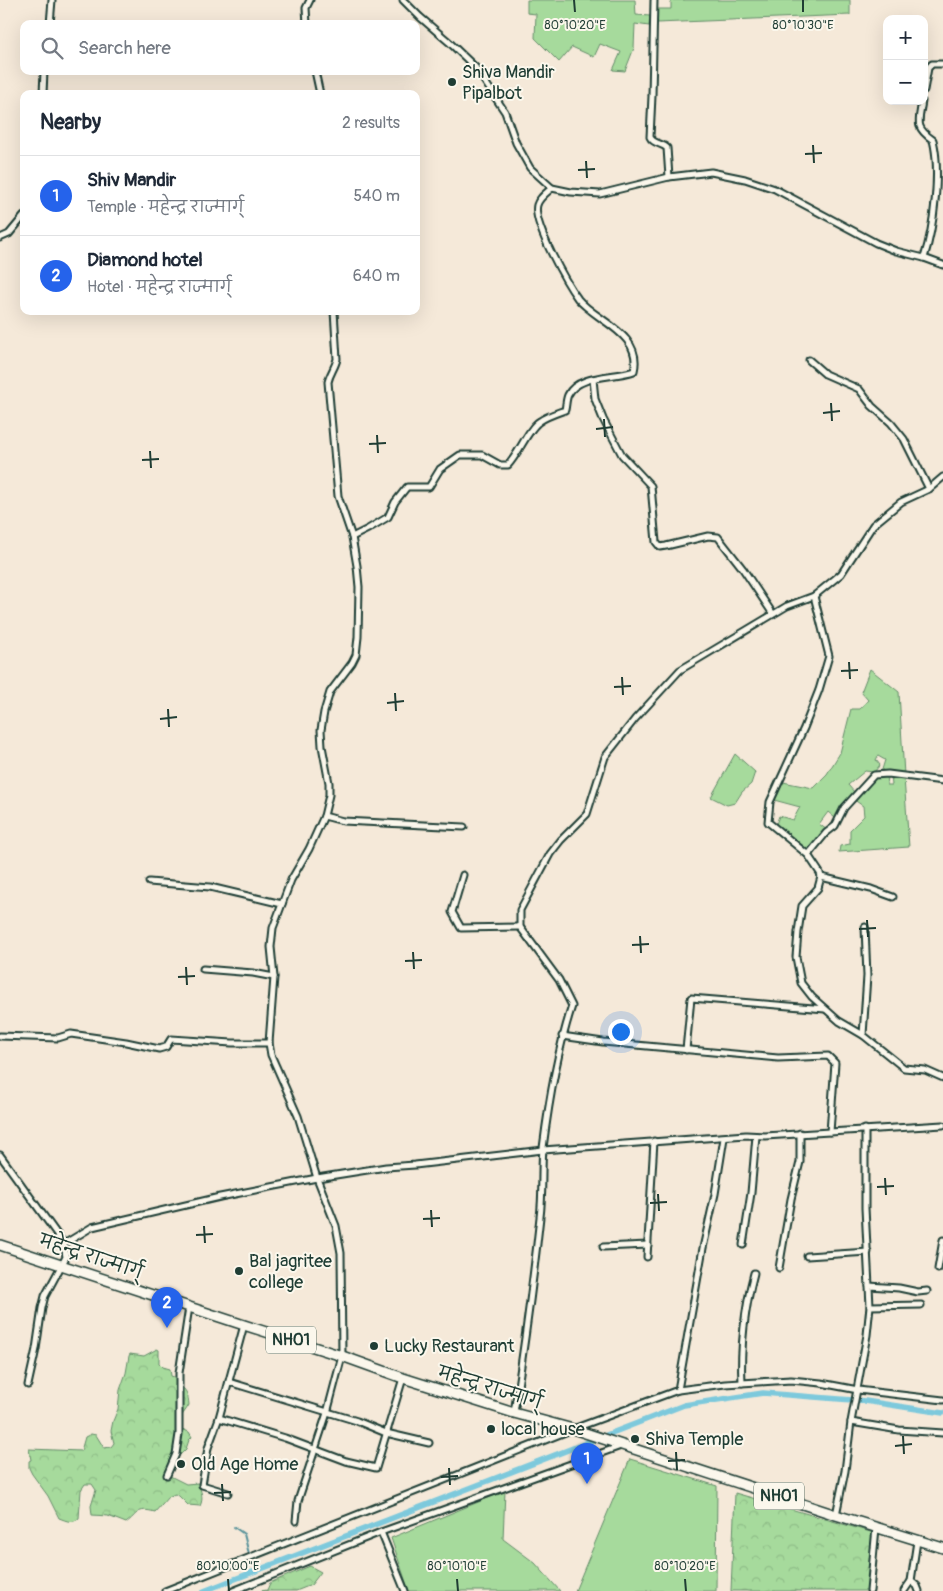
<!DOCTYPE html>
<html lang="en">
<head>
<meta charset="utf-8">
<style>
  body { margin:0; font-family:Pangolin,"Playpen Sans Deva",sans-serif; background:#f6f6f7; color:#1f2937 }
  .controls { position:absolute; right:15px; top:15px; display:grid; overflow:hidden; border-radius:10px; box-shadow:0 5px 20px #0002 }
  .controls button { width:45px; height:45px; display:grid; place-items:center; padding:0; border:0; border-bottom:1px solid #e0e1e3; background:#fff; color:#1f2937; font:25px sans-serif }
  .you { position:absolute; left:620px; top:1031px; width:18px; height:18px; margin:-12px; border:4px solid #fff; border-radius:50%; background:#1a73e8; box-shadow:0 0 0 8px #1a73e833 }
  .badge { display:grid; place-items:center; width:32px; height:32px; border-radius:50%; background:#2563eb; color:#fff; font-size:16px; font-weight:700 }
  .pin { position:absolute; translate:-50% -41px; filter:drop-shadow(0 1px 2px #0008) }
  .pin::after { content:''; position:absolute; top:26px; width:18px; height:15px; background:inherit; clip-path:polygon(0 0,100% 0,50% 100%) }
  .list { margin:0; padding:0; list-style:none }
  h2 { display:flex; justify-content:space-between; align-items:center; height:65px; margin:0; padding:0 20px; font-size:21px }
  h2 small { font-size:16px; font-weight:400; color:#747a83 }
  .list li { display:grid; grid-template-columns:32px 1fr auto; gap:15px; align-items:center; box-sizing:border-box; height:80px; padding:0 20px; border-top:1px solid #e0e1e3 }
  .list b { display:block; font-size:19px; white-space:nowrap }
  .list p { margin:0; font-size:16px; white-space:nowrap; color:#747a83 }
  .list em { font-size:16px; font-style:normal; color:#747a83 }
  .icon { flex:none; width:28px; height:28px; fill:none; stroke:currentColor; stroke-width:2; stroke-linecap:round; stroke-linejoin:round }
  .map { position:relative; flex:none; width:943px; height:1591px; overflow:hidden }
  .search { position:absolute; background:#fff; box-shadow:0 5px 20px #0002; left:20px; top:20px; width:400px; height:55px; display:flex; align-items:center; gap:12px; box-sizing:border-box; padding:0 18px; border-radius:10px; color:#747a83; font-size:19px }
  .panel { position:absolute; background:#fff; box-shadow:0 5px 20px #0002; left:20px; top:90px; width:400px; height:225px; border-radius:10px }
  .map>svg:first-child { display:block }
  .green { fill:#a6da9c; stroke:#628c68 }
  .forest { fill:url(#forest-crowns); stroke:#628c68 }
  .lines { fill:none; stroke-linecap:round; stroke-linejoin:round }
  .stream { stroke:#579199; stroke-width:2 }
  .canal { stroke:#7dc9dc; stroke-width:5.5 }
  .minor-casing { stroke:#1f3d34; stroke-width:9 }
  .trunk-casing { stroke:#1f3d34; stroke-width:12 }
  .minor { stroke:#fbf7ec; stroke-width:5 }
  .trunk { stroke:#fbf7ec; stroke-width:9 }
  .ticks { fill:none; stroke:#1f3d34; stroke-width:2 }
  .poi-dot { fill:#1f3d34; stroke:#fbf7ec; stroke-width:2 }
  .labels { text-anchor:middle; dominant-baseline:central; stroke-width:4; stroke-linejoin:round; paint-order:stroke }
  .shield { fill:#fbf7ec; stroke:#61756b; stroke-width:1 }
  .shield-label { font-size:16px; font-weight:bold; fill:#1f3d34 }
  .poi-label { font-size:18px; fill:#1f3d34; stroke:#fbf7ec; text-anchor:start }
  .street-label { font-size:18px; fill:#1f3d34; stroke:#fbf7ec }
  .ticks-label { font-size:12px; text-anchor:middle; fill:#1f3d34; stroke:#fbf7ec; stroke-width:4; stroke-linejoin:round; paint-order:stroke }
</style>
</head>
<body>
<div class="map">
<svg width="943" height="1591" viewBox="0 0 943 1591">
  <defs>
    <pattern id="forest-crowns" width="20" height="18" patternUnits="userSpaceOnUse" patternTransform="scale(1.25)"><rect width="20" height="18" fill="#a6da9c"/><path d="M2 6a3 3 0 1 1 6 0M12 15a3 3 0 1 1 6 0" fill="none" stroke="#8ebc87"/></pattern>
  </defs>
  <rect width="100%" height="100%" fill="#f5e9d9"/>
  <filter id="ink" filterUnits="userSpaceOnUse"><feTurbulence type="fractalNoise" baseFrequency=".02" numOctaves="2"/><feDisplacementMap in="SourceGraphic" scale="10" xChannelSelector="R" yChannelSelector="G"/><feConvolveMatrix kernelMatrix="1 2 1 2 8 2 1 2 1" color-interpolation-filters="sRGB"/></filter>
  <g filter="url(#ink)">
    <g class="green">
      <polygon points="527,0 635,0 636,15 650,16 649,26 635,24 634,48 625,71 613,70 621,52 600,44 594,57 572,47 559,62 535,38 536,14 527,13"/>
      <polygon points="671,0 850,0 850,15 657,23 655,9 671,9"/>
      <polygon points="870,669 899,692 904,775 881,773 885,760 878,756 876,760 880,765 874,772 865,771 848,785 855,793 835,818 828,812 819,824 827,830 806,851 775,827 779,816 793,820 800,807 774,800 783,782 813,788 827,774 840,753 851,709 860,709 868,700 861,692"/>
      <polygon points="735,754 755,772 751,784 742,792 735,803 727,805 711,797"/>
      <polygon points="877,776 888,776 887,785 892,785 891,776 904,778 909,847 839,852 840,846 850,844 850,830 864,816 863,806 853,799"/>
      <polygon points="630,1459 717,1486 716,1591 575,1591"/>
      <polygon points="505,1491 503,1539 535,1563 560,1591 409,1591 391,1538"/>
    </g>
    <g class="forest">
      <path d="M157 1349 159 1350V1363L163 1367 170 1369 171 1376 180 1379 179 1385C187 1390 188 1395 189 1405 184 1414 177 1418 182 1429L189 1432 192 1437 189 1440 186 1449 172 1463 174 1465 176 1463 170 1476 186 1484 198 1483C201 1491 204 1498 200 1506L188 1505 179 1496 175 1494 168 1497 155 1512C137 1507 138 1514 126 1523L108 1516 92 1515 91 1506 96 1490 92 1484H85L81 1490 79 1518C73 1524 67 1521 59 1518L48 1496 32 1474 29 1468V1461L31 1460 29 1449 81 1451 85 1437 91 1434 96 1435 104 1448 111 1447 114 1443 111 1431 113 1421 118 1409 120 1390 126 1373 129 1356 130 1354 144 1356Z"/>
      <polygon points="735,1493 874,1533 867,1591 731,1591"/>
      <polygon points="310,1566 321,1572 311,1585 296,1591 261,1591 267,1590 270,1583"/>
    </g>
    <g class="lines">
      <g class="stream">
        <polyline points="234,1527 244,1534 249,1554"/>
        <polyline points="259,1563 262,1569"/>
      </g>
      <polyline class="canal" points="204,1591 684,1405 763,1393 865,1401 943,1413"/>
      <defs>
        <g id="minor">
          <polyline points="403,0 420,17 449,42 475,67 505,112 516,143 530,168 552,188 571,192 600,194 669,177 711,172 745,179 775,189 876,243 896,251 924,258 943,265"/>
          <path d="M654 0 652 96 650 137C653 144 662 143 667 148L669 177"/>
          <polyline points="50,24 52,0"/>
          <polyline points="307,24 306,8 310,0"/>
          <polyline points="315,71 320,94"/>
          <polyline points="924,90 928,68 932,64 943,64"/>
          <polyline points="43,94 44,71"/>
          <path d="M922 101C919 122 914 127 933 140 941 172 934 227 924 258"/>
          <polyline points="0,238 9,234 24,216"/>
          <polyline points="809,360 825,374 859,389 872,406 891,423 904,439 929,489"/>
          <polyline points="593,379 595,399 603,419 622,455 651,486 656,542 660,547 666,546 708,536 718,537 743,569 773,614"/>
          <path d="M352 537 368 529 388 517 395 502 407 487H429L440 469 460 455H482L500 465H508C519 454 528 428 540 421 547 416 557 413 565 410 566 406 566 399 568 395 578 374 615 378 634 371 643 334 596 321 578 299 567 284 532 223 537 205 539 198 546 193 552 188"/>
          <polyline points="814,596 829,656 819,690 804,728 770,802 768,822 808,855 820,873 821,877 818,888 802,906 798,932 796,957 801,983 812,997 839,1021 863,1035 904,1068 925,1070 943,1078"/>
          <polyline points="324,816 343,821 464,827"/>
          <polyline points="808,855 826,833 835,826 844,808 874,775 888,774 943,781"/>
          <polyline points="463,875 452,912 461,928 520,927"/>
          <polyline points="821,877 871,889 893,897"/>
          <polyline points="149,882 210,887 282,904"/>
          <polyline points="203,969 253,973 274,977"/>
          <polyline points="863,1035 867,976 865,927"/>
          <polyline points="0,1036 58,1038 71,1034 126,1042 159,1049 166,1047 171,1039 232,1043 269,1043"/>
          <polyline points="562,1036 603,1042 778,1058 828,1056 835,1063 830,1132"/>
          <polyline points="686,1050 691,998 825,1009"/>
          <polyline points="0,1155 64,1244 66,1257 45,1296 42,1308 36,1349 28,1385"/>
          <polyline points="64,1244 92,1227 220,1197 317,1178 386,1167 415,1165 543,1150 746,1135 765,1136 943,1125"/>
          <polyline points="743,1245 751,1193 756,1136"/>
          <polyline points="603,1247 648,1245"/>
          <polyline points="807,1256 868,1252"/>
          <polyline points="647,1257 654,1141"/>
          <polyline points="779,1268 791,1199 800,1162 800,1133"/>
          <polyline points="938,1269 943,1240"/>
          <polyline points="869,1286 899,1288 918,1292 927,1291"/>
          <polyline points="870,1306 921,1305"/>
          <polyline points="229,1382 357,1421 386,1433 429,1443"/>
          <path d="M742 1383C740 1348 745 1307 754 1273"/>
          <polyline points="678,1390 703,1248 715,1194 724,1138"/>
          <path d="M514 1413C524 1348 533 1282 540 1217 543 1194 541 1171 543 1148 549 1100 557 1052 572 1006L559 980 520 927V910L550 854 561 840 587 814 605 757 635 719 680 670 787 606 814 596 841 574 873 525 901 502 929 489 943 477"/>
          <polyline points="219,1418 285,1438 346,1461 376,1468 403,1378"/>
          <polyline points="851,1422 899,1430 943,1433"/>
          <polyline points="167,1475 176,1454 179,1434 179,1373 189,1307"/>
          <polyline points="228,1493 202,1485 208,1448 219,1418 244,1325"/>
          <polyline points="836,1515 845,1471 851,1422 867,1335 870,1306 865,1208 865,1129"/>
          <path d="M296 1521 298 1501 327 1413 342 1356 341 1253 336 1226 317 1178 298 1116 271 1055 269 1043 274 977 271 947 273 928 291 880 309 849 324 816 329 795V783L322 746 321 730 324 712 330 692 352 663 356 655 358 637 359 587 357 566 352 537 338 496 328 382C330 373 335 368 337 359L334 311"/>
          <polyline points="381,1532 405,1591"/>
          <polyline points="911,1581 917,1586 919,1591"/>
          <polyline points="165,1591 573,1429 678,1390 725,1384 791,1380 821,1383 858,1390 943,1400"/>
          <polyline points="233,1591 381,1532 621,1446"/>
          <polyline points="870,1591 876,1528"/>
          <polyline points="904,1591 911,1581 917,1541"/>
        </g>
        <polyline id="trunk" points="0,1245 244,1325 342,1356 403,1378 514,1413 573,1429 836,1515 943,1548"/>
      </defs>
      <use href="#minor" class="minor-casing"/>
      <use href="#trunk" class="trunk-casing"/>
      <use href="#minor" class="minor"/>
      <use href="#trunk" class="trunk"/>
    </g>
  </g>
  <path class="ticks" d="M574 0 575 12M803 0V12M813 145 814 163M805 154 822 153M586 161 587 178M578 170 595 169M831 403 832 421M823 413 840 411M604 419 605 437M596 429 613 427M377 435 378 453M369 444 386 443M150 451 151 468M142 460 159 459M849 662 850 679M841 671 858 670M622 677 623 695M614 687 631 686M395 693 396 711M387 703 404 701M168 709 169 727M160 719 177 717M867 920 868 937M859 929 876 928M640 936 641 953M632 945 649 944M413 952 414 969M405 961 422 960M186 967 187 985M178 977 195 976M885 1178 886 1195M877 1187 894 1186M658 1194 659 1211M650 1203 667 1202M431 1210 432 1227M423 1219 440 1218M204 1226 205 1243M196 1235 213 1234M903 1436 904 1454M895 1446 912 1444M676 1452 677 1470M668 1461 685 1460M449 1468 450 1485M441 1477 458 1476M222 1484 223 1501M214 1493 231 1492M228 1579 229 1591M457 1579 458 1591M685 1579 686 1591"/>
  <g class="poi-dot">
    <circle cx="452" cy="82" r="5"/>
    <circle cx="239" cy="1271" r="5"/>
    <circle cx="374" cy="1346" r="5"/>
    <circle cx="491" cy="1429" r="5"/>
    <circle cx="635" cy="1439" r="5"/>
    <circle cx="181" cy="1464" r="5"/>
  </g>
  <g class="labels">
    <g class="shield">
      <rect x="266" y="1326.5" width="50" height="27" rx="4"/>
      <rect x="754" y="1482.5" width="50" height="27" rx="4"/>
    </g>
    <g class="shield-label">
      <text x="291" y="1340">NH01</text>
      <text x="779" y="1496">NH01</text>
    </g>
    <g class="poi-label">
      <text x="462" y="72">Shiva Mandir<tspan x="462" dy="21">Pipalbot</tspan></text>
      <text x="249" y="1261">Bal jagritee<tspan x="249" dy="21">college</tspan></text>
      <text x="384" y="1346">Lucky Restaurant</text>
      <text x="501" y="1429">local house</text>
      <text x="645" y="1439">Shiva Temple</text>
      <text x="191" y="1464">Old Age Home</text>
    </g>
    <g class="street-label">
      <text transform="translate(91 1257) rotate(18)">महेन्द्र राज्मार्ग्</text>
      <text transform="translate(490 1388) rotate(17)">महेन्द्र राज्मार्ग्</text>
    </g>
  </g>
  <g class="ticks-label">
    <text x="575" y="29">80°10'20"E</text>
    <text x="803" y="29">80°10'30"E</text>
    <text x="228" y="1570">80°10'00"E</text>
    <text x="457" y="1570">80°10'10"E</text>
    <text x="685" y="1570">80°10'20"E</text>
  </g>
</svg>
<div class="controls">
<button>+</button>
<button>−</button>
</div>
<div class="you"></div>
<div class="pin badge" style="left:587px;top:1484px">1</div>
<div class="pin badge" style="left:167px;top:1328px">2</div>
<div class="search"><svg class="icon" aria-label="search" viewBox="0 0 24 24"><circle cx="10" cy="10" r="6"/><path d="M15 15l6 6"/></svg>Search here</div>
<section class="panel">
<h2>Nearby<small>2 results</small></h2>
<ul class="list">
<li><span class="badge">1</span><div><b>Shiv Mandir</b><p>Temple · महेन्द्र राज्मार्ग्</p></div><em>540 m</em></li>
<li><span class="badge">2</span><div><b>Diamond hotel</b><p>Hotel · महेन्द्र राज्मार्ग्</p></div><em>640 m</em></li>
</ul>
</section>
</div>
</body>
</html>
